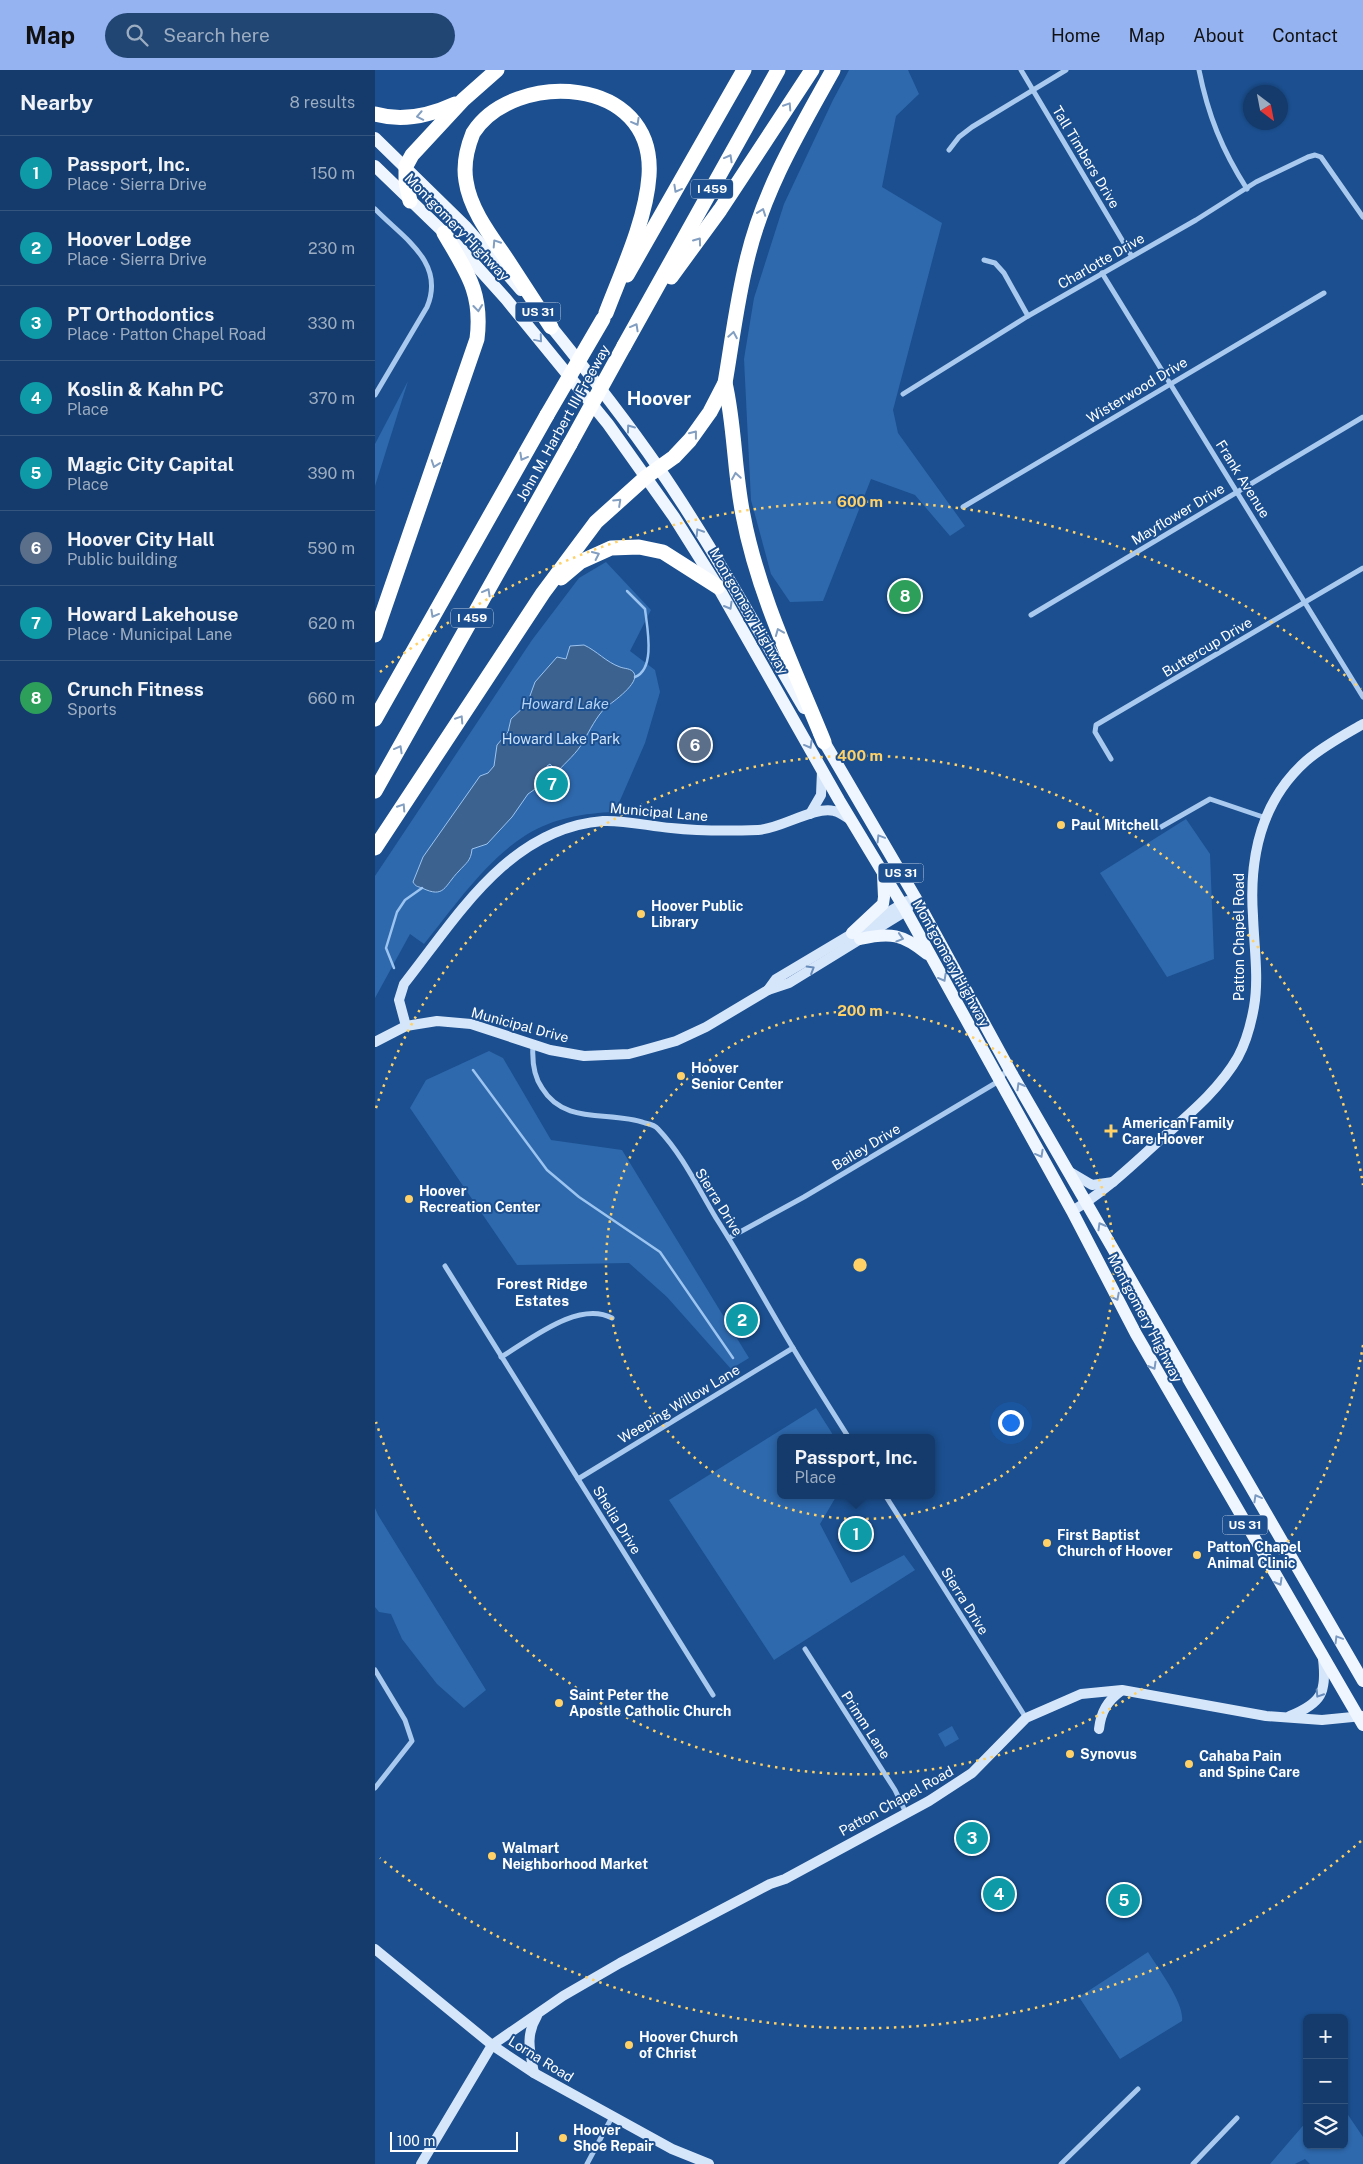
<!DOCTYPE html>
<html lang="en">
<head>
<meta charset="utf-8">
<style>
  body { margin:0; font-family:"Public Sans",sans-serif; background:#214673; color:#f1f3f6 }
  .controls { position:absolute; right:15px; bottom:15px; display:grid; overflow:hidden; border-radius:8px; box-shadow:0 1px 4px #0004 }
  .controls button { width:45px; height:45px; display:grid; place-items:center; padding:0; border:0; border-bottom:1px solid #33557e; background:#143b6b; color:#f1f3f6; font:25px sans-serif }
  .compass { position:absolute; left:868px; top:15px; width:45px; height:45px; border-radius:50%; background:#143b6b; box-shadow:0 1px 4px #0004; rotate:148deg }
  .scale { position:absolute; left:15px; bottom:12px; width:128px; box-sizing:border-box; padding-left:5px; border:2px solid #fff; border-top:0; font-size:14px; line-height:18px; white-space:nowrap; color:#fff; -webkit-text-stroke:4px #1b4f8f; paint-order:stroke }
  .you { position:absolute; left:635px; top:1352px; width:18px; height:18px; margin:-12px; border:4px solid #fff; border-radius:50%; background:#1a73e8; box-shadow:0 0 0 8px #1a73e833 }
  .badge { display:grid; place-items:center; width:32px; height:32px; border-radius:50%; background:#95b2f1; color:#fff; font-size:16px; font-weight:700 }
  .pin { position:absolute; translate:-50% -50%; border:2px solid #fff; box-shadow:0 1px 5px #0006 }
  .popup { position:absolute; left:402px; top:1364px; width:158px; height:65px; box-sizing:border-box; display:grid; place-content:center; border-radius:8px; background:#143b6b; filter:drop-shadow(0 1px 4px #0005); font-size:16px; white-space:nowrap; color:#9dadc1 }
  .popup b { font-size:19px; color:#f1f3f6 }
  .popup::after { content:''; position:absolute; left:50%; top:100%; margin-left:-10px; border:10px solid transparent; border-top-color:#143b6b }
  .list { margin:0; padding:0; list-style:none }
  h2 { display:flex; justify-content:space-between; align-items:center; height:65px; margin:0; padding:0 20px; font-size:21px }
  h2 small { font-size:16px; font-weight:400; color:#9dadc1 }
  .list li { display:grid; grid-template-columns:32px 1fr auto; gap:15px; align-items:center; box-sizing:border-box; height:75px; padding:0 20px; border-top:1px solid #33557e }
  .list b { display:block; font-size:19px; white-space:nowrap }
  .list p { margin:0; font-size:16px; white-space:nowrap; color:#9dadc1 }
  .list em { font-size:16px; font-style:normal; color:#9dadc1 }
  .icon { flex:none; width:28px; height:28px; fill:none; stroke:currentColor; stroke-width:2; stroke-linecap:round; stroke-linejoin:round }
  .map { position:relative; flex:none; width:988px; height:2094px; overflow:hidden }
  header { display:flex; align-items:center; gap:30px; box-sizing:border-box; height:70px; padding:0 25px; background:#95b2f1; color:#111 }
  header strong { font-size:24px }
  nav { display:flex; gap:28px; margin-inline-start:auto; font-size:18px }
  .search { width:350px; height:45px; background:#214673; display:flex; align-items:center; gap:12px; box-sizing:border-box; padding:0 18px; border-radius:28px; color:#9dadc1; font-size:19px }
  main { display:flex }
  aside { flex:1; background:#143b6b }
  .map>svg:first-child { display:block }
  .green { fill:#2e69ad }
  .water { fill:#3c6290; stroke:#9cc4f0 }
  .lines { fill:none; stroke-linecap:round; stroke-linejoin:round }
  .stream { stroke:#9cc4f0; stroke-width:2.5 }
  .street { stroke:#a9c9ee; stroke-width:5 }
  .secondary { stroke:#d6e6fa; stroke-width:10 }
  .primary { stroke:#f0f6ff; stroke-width:12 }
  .highway { stroke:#fff; stroke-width:15 }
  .highway-bridge { stroke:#fff; stroke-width:15 }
  .oneway { stroke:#829ec1 }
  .oneway2 { stroke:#7b9ac1 }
  .oneway3 { stroke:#668bba }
  .ring { fill:none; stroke:#ffd166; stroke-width:2.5; stroke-dasharray:2.5 5 }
  .poi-dot { fill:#ffd166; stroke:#1b4f8f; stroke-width:2 }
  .labels { text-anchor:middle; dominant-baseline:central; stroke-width:4; stroke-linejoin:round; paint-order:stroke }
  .shield { fill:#1b4f8f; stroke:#bbcadd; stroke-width:1 }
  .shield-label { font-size:12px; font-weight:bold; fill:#fff }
  .street-label { font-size:14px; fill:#fff; stroke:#1b4f8f }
  .park-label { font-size:14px; fill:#cfe3fa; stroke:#1b4f8f }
  .poi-label { font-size:14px; font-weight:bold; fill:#fff; stroke:#1b4f8f; text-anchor:start }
  .water-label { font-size:15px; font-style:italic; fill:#b5d3f5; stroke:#1b4f8f }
  .neighbourhood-label { font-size:15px; font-weight:bold; fill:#fff; stroke:#1b4f8f }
  .district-label { font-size:19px; font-weight:bold; fill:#fff; stroke:#1b4f8f }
  .centre { fill:#ffd166; stroke:#1b4f8f; stroke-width:2.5 }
  .ring-label { font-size:15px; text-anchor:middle; font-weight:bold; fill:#ffd166; stroke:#1b4f8f; stroke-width:4; stroke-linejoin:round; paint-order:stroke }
</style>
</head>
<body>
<header>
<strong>Map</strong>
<div class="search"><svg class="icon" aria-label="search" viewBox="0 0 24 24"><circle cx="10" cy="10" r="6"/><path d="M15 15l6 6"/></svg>Search here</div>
<nav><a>Home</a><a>Map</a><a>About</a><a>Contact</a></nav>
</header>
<main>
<aside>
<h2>Nearby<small>8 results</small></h2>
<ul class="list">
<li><span class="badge" style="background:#0f9aa8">1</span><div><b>Passport, Inc.</b><p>Place · Sierra Drive</p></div><em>150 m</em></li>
<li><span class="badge" style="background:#0f9aa8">2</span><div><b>Hoover Lodge</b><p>Place · Sierra Drive</p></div><em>230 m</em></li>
<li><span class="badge" style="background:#0f9aa8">3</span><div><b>PT Orthodontics</b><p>Place · Patton Chapel Road</p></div><em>330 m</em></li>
<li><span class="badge" style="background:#0f9aa8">4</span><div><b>Koslin &amp; Kahn PC</b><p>Place</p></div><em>370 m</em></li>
<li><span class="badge" style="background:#0f9aa8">5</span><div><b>Magic City Capital</b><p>Place</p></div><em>390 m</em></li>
<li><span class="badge" style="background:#5c6f8a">6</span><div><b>Hoover City Hall</b><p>Public building</p></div><em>590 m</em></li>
<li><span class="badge" style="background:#0f9aa8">7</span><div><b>Howard Lakehouse</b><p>Place · Municipal Lane</p></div><em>620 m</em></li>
<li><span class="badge" style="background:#2e9e5b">8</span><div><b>Crunch Fitness</b><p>Sports</p></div><em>660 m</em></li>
</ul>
</aside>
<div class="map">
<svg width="988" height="2094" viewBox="0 0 988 2094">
  <rect width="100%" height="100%" fill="#1b4f8f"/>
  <g class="green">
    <polygon points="474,0 533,0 544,24 521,46 507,117 567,153 518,340 523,363 590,456 575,466 540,425 496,409 448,531 415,532 396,504 376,430 369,289 379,228 409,134 458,30"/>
    <polygon points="33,311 0,416 0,374"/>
    <path d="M231 492 276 540 255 581 280 600 285 622 270 673 240 742C210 743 178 748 151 765 110 791 79 837 49 874L35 864 0 928V806L157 570 204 508Z"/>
    <polygon points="811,749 835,784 839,889 792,907 725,803"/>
    <polygon points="114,981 128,988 176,1070 247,1080 374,1288 356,1299 292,1227 254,1193 142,1195 35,1038 51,1010"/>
    <polygon points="441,1338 460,1368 406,1368 406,1425 462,1425 445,1454 476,1513 529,1485 540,1500 399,1590 294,1430"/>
    <polygon points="0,1438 3,1445 111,1620 89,1638 62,1614 27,1569 16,1544 4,1542 0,1537"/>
    <polygon points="577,1656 584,1669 570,1677 563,1664"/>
    <path d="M773 1882C783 1898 810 1934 807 1951L745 1989 704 1927Z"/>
    <polygon points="969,2039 988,2067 988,2094 935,2094 930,2089 920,2094 895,2094 932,2051 932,2075 969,2075"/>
  </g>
  <path class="water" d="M209 575C222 581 231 592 245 597 250 599 256 598 259 603 265 613 238 632 231 637 221 647 215 660 208 672 202 683 191 692 182 702L175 694 172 696V703L160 715 163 717 153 724 137 747 112 774 97 779C96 791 91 793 84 801 69 816 70 829 47 818 42 816 41 817 38 812L48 787 105 706 113 703 119 696 122 675 133 662 136 649 152 634 160 612 182 587 191 589 195 576Z"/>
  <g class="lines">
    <g class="stream">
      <path d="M252 521 270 539C272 557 281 599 260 607"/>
      <polyline points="19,898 11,878 22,842 30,830 47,818"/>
      <polyline points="98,1000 172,1100 204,1127 285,1182 358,1288"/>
    </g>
    <g class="street">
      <polyline points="646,0 756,185"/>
      <path d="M824 0C833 45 847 80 872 119"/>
      <polyline points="574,80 584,67 597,57 691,0"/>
      <path d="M0 139C27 167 71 192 52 237L0 325"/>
      <polyline points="609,190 620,193 629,203 653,246"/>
      <polyline points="727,203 988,627"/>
      <polyline points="528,324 653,246 821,150 881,112 933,87 940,85 946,87 988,147"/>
      <polyline points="588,437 949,223"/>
      <polyline points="656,545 988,347"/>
      <polyline points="736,689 720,662 721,655 988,498"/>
      <polyline points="786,757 835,729 891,748"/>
      <path d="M158 975C157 990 158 1005 167 1018 190 1056 235 1040 270 1053 275 1054 280 1055 283 1059 307 1084 323 1118 341 1148 368 1190 392 1235 418 1278 436 1308 455 1338 474 1368"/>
      <polyline points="354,1168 429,1127 624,1011 633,998"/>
      <polyline points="70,1196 338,1625"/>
      <path d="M126 1287C155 1270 203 1230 237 1248"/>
      <polyline points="203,1409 418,1278"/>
      <polyline points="510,1425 651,1648"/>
      <polyline points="430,1579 520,1720 531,1743"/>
      <polyline points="0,1600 30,1650 37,1671 0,1718"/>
      <polyline points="212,2094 237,2047"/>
      <polyline points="686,2094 763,2019"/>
      <polyline points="818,2094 862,2048"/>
    </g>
    <g class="secondary">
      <polyline points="435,744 446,725 447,701"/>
      <polyline points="393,920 401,909 532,831"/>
      <path d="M31 956 24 930 29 914C82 847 134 758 228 751 249 750 274 756 296 758 324 761 354 761 383 760 405 759 439 736 459 741 465 742 471 747 476 750"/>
      <polyline points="0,972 31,956 62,951 96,954 175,980 209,986 254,984 269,980 301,971 331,957 393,920 414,913 531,841 540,827"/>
      <polyline points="695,1102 717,1115 738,1112"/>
      <path d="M697 1141C730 1122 757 1095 785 1070 813 1045 844 1020 863 987 871 972 876 954 879 937 884 908 879 876 878 846 874 788 885 732 931 691 948 676 969 665 988 654"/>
      <path d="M915 1646C947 1633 952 1622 948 1589"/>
      <path d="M724 1659C726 1642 732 1631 746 1621"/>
      <polyline points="0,1879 117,1975 159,2003 297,2079 334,2094"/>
      <path d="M159 2003C155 1981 150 1966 162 1946"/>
      <polyline points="46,2094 117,1975 188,1926 245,1893 395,1814 410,1809 554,1731 597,1703 651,1648 706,1624 747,1620 891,1646 947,1650 988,1646"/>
    </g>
    <g class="primary">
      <polyline points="0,68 90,156 146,220"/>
      <polyline points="0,96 87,180 131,229 233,354 299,447 343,517 464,730 531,841 697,1141 761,1264 988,1655"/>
      <path d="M170 249C209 297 248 346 283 397 336 474 381 557 429 638"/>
      <polyline points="444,663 540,827 638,1006 988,1611"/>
      <polyline points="477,863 508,834 509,827 508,805"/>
      <path d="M485 869C515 862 528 864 552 884"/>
    </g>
    <g class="highway">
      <path d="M0 44C28 52 54 46 80 34"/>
      <polyline points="35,131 31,112 31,96 37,85 88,30 122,0"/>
      <polyline points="252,205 369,0"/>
      <polyline points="296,207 345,140 437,0"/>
      <path d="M176 257C161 234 146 211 131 188 115 165 95 139 91 111 88 94 92 78 98 63 138 0 281 4 274 106 271 150 247 201 231 243"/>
      <polyline points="249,276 403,0"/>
      <path d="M350 313C360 357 359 401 368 445 383 524 419 598 449 672"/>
      <polyline points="186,508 205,492 236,478 264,477 288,482 343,517"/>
      <path d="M0 565 102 269C108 222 91 201 69 163"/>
      <polyline points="0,649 172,345"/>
      <polyline points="0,721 195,374"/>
      <path d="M0 778 168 523 221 452 271 407 299 387 315 370 335 342 350 313C357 272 362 230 372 190 388 121 424 61 458 0"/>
    </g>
    <g class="highway-bridge">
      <polyline points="172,345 228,249"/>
      <polyline points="195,374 249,276"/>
    </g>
  </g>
  <defs><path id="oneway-chevron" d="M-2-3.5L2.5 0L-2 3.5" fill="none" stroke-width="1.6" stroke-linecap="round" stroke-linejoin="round" transform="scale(1.25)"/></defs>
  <g class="oneway">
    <use href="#oneway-chevron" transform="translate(413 36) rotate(-57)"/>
    <use href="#oneway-chevron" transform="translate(45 46) rotate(169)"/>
    <use href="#oneway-chevron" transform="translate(261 52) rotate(61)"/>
    <use href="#oneway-chevron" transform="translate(354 88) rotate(-61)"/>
    <use href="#oneway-chevron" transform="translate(302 119) rotate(119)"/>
    <use href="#oneway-chevron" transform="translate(387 142) rotate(-70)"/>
    <use href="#oneway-chevron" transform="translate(323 171) rotate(-54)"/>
    <use href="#oneway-chevron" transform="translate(121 173) rotate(-123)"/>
    <use href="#oneway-chevron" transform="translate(103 238) rotate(84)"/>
    <use href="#oneway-chevron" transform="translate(260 257) rotate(-61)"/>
    <use href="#oneway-chevron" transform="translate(358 265) rotate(-80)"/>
    <use href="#oneway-chevron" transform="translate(319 364) rotate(-52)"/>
    <use href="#oneway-chevron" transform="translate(148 387) rotate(119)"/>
    <use href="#oneway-chevron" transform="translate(60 394) rotate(109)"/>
    <use href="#oneway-chevron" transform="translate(361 406) rotate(-99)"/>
    <use href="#oneway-chevron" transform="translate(243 432) rotate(-43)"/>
    <use href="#oneway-chevron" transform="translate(221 485) rotate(-25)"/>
    <use href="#oneway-chevron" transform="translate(112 522) rotate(-61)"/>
    <use href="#oneway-chevron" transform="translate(59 544) rotate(119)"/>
    <use href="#oneway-chevron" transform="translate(404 562) rotate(-112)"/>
    <use href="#oneway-chevron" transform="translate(85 649) rotate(-57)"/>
    <use href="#oneway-chevron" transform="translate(24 679) rotate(-61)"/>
    <use href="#oneway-chevron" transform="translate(27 737) rotate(-57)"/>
  </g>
  <g class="oneway2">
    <use href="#oneway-chevron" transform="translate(164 269) rotate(50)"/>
    <use href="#oneway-chevron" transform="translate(255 358) rotate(-126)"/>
    <use href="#oneway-chevron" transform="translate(324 462) rotate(-122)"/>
    <use href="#oneway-chevron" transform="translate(354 536) rotate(60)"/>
    <use href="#oneway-chevron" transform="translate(434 675) rotate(61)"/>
    <use href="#oneway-chevron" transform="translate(505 768) rotate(-121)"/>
    <use href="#oneway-chevron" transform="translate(525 868) rotate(17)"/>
    <use href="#oneway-chevron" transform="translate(568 908) rotate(61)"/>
    <use href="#oneway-chevron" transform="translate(645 1016) rotate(-120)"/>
    <use href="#oneway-chevron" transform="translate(665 1084) rotate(61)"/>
    <use href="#oneway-chevron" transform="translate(726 1156) rotate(-120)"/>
    <use href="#oneway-chevron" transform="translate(741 1227) rotate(63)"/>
    <use href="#oneway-chevron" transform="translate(778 1296) rotate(60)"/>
    <use href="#oneway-chevron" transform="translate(882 1428) rotate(-119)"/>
    <use href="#oneway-chevron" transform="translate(904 1512) rotate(60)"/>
    <use href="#oneway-chevron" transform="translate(963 1569) rotate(-121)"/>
  </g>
  <g class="oneway3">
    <use href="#oneway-chevron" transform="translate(436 899) rotate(-31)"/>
    <use href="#oneway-chevron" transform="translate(944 1624) rotate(123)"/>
  </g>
  <g class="ring">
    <circle cx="485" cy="1195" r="254"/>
    <path d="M988 1275A509 509 0 0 1 1 1352M1 1038A509 509 0 0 1 988 1115"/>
    <path d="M986 1771A763 763 0 0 1 5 1788M5 602A763 763 0 0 1 986 619"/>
  </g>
  <g class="poi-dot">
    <circle cx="686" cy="755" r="5"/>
    <circle cx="266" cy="844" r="5"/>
    <circle cx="306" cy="1006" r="5"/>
    <path d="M733.5 1053.5h5v5h5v5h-5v5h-5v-5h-5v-5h5z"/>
    <circle cx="34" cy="1129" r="5"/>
    <circle cx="672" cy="1473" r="5"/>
    <circle cx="822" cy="1485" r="5"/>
    <circle cx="184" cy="1633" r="5"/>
    <circle cx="695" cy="1684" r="5"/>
    <circle cx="814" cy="1694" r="5"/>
    <circle cx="117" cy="1786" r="5"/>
    <circle cx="254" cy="1975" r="5"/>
    <circle cx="188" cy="2068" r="5"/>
  </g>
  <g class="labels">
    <g class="shield">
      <rect x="316" y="109.5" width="42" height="19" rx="4"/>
      <rect x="140.5" y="232.5" width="45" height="19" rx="4"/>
      <rect x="76" y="538.5" width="42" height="19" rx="4"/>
      <rect x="503.5" y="793.5" width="45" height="19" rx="4"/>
      <rect x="847.5" y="1445.5" width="45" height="19" rx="4"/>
    </g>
    <g class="shield-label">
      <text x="337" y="119">I 459</text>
      <text x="163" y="242">US 31</text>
      <text x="97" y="548">I 459</text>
      <text x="526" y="803">US 31</text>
      <text x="870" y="1455">US 31</text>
    </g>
    <g class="street-label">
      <text transform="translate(711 87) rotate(59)">Tall Timbers Drive</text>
      <text transform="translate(82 157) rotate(46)">Montgomery Highway</text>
      <text transform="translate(726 191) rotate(-30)">Charlotte Drive</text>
      <text transform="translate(762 320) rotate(-31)">Wisterwood Drive</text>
      <text transform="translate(188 353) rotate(-61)">John M. Harbert III Freeway</text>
      <text transform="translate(868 409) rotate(58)">Frank Avenue</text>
      <text transform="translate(803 444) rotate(-31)">Mayflower Drive</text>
      <text transform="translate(374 541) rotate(60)">Montgomery Highway</text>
      <text transform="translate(832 577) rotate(-31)">Buttercup Drive</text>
      <text transform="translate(284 742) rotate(5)">Municipal Lane</text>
      <text transform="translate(864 867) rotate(-90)">Patton Chapel Road</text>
      <text transform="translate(576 893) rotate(61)">Montgomery Highway</text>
      <text transform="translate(145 955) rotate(15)">Municipal Drive</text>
      <text transform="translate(491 1077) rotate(-31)">Bailey Drive</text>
      <text transform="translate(344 1132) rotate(58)">Sierra Drive</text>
      <text transform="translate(770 1248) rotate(62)">Montgomery Highway</text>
      <text transform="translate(304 1334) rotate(-31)">Weeping Willow Lane</text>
      <text transform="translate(242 1450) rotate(58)">Shelia Drive</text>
      <text transform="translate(590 1531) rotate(58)">Sierra Drive</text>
      <text transform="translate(491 1655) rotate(57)">Primm Lane</text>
      <text transform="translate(521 1731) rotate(-29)">Patton Chapel Road</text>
      <text transform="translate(166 1989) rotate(32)">Lorna Road</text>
    </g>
    <g class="park-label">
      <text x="186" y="669">Howard Lake Park</text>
    </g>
    <g class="poi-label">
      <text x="696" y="755">Paul Mitchell</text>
      <text x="276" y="836">Hoover Public<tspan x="276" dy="16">Library</tspan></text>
      <text x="316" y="998">Hoover<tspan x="316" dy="16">Senior Center</tspan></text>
      <text x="747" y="1053">American Family<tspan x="747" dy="16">Care Hoover</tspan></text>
      <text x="44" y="1121">Hoover<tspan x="44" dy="16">Recreation Center</tspan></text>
      <text x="682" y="1465">First Baptist<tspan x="682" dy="16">Church of Hoover</tspan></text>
      <text x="832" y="1477">Patton Chapel<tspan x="832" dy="16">Animal Clinic</tspan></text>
      <text x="194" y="1625">Saint Peter the<tspan x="194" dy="16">Apostle Catholic Church</tspan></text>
      <text x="705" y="1684">Synovus</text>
      <text x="824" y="1686">Cahaba Pain<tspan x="824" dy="16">and Spine Care</tspan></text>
      <text x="127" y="1778">Walmart<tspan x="127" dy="16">Neighborhood Market</tspan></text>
      <text x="264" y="1967">Hoover Church<tspan x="264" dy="16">of Christ</tspan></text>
      <text x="198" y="2060">Hoover<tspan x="198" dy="16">Shoe Repair</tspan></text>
    </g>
    <g class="water-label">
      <text x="190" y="633">Howard Lake</text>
    </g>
    <g class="neighbourhood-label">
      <text x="167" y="1213">Forest Ridge<tspan x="167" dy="17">Estates</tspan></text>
    </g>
    <g class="district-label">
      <text x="284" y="328">Hoover</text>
    </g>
  </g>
  <circle cx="485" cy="1195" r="8" class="centre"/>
  <g class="ring-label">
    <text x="485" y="437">600 m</text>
    <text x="485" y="691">400 m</text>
    <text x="485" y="946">200 m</text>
  </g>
</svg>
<div class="controls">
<button>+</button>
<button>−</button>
<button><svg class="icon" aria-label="layers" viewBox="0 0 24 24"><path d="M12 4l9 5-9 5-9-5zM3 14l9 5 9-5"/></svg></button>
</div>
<svg class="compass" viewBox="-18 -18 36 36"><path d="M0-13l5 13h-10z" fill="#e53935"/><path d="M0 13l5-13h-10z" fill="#9dadc1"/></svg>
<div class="scale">100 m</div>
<div class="you"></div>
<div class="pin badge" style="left:481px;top:1464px;background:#0f9aa8">1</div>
<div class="popup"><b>Passport, Inc.</b>Place</div>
<div class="pin badge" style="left:367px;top:1250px;background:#0f9aa8">2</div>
<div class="pin badge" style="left:597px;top:1768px;background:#0f9aa8">3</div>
<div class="pin badge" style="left:624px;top:1824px;background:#0f9aa8">4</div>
<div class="pin badge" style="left:749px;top:1830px;background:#0f9aa8">5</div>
<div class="pin badge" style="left:320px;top:675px;background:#5c6f8a">6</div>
<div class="pin badge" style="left:177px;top:714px;background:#0f9aa8">7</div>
<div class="pin badge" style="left:530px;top:526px;background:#2e9e5b">8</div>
</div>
</main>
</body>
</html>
